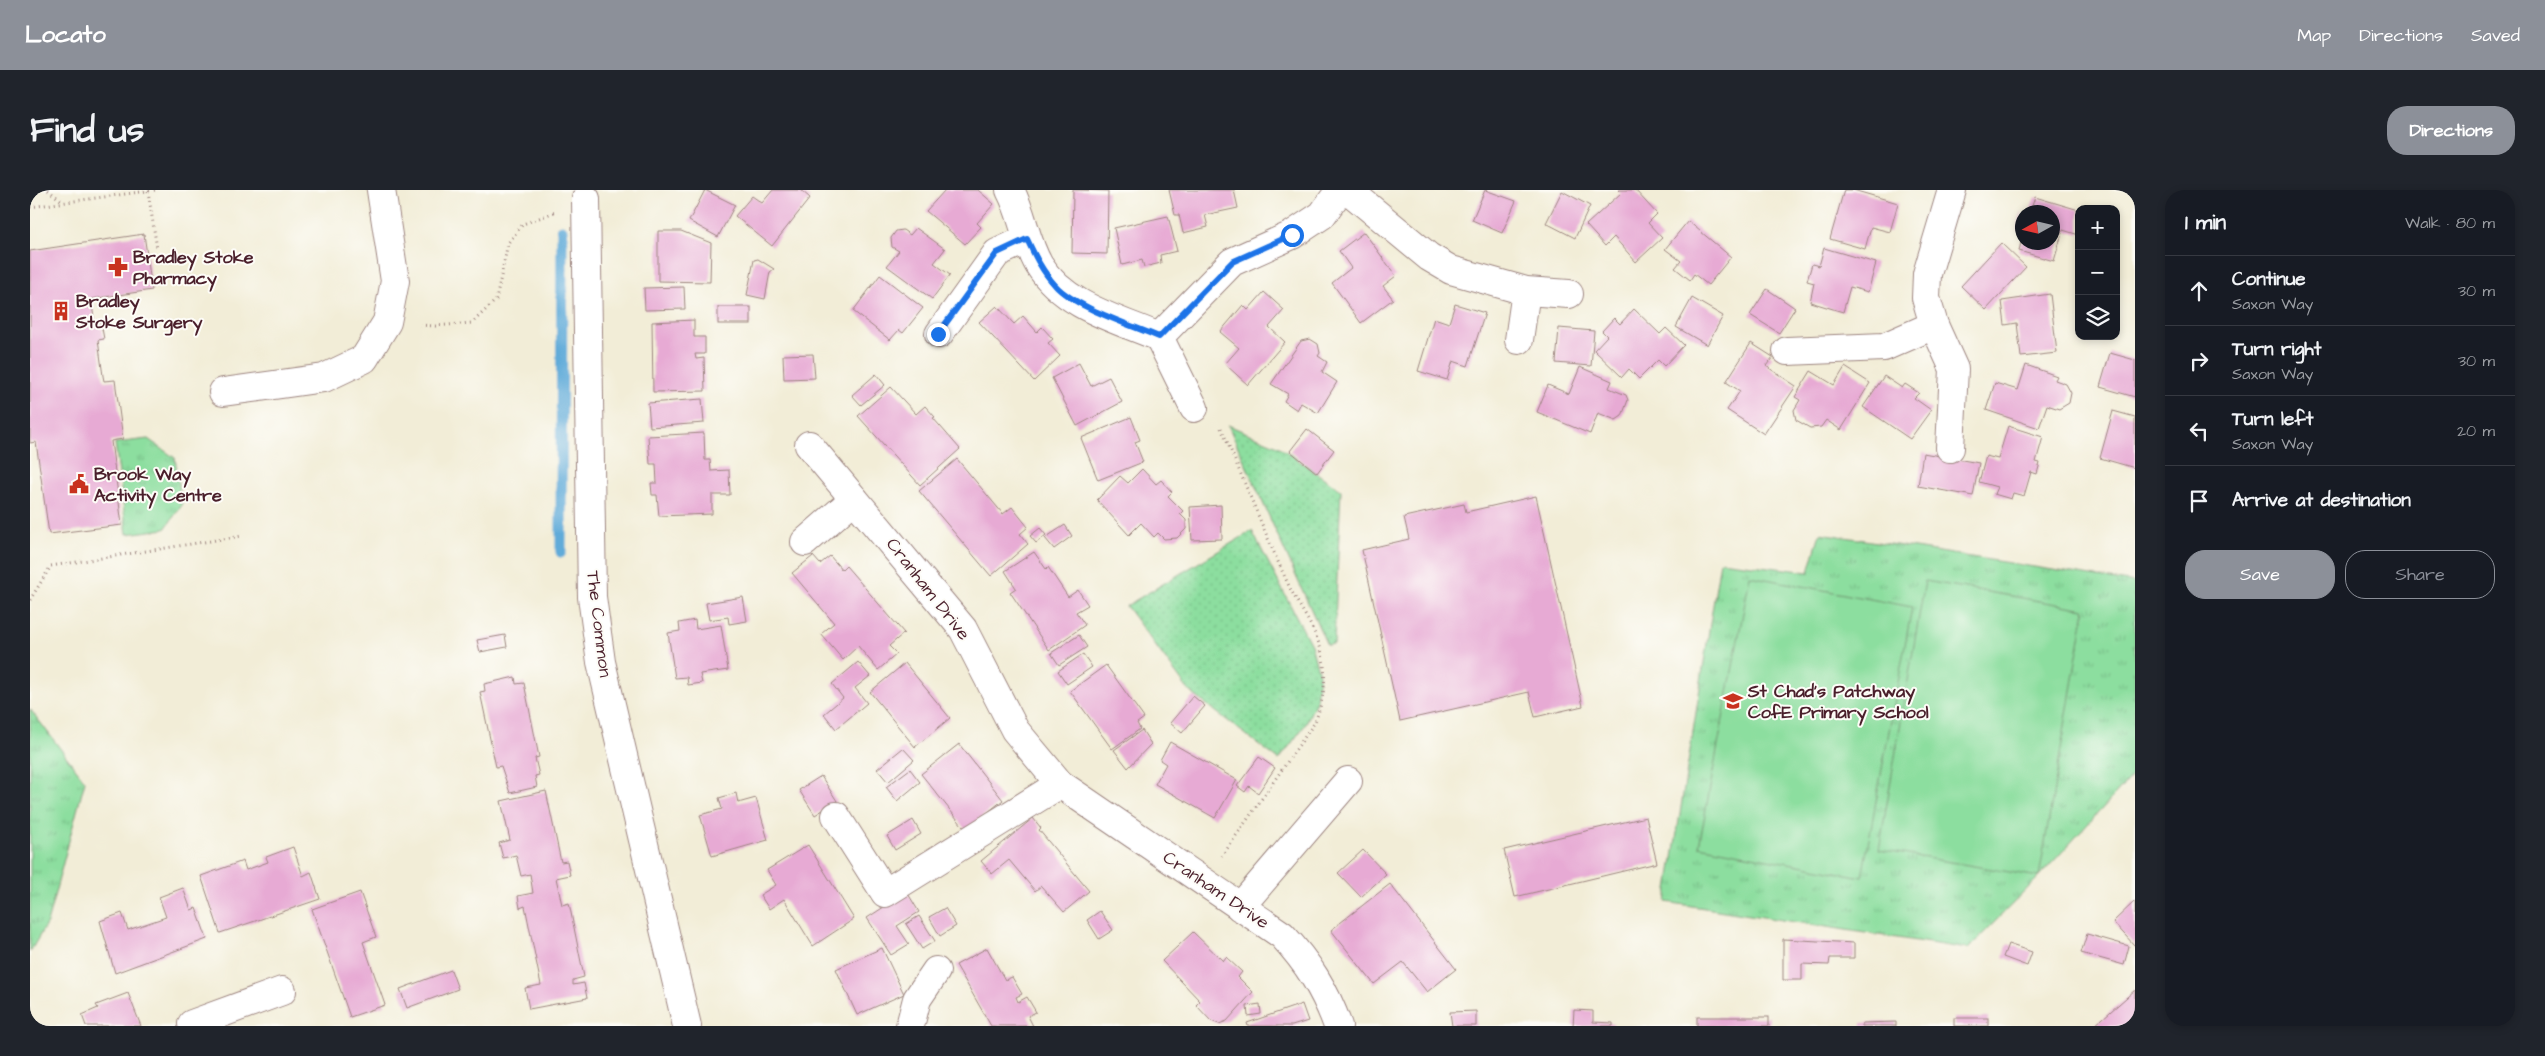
<!DOCTYPE html>
<html lang="en">
<head>
<meta charset="utf-8">
<style>
  body { margin:0; font-family:"Architects Daughter",sans-serif; background:#20242c; color:#f1f3f6 }
  .controls { position:absolute; right:15px; top:15px; display:grid; overflow:hidden; border-radius:10px; box-shadow:0 2px 8px #0003 }
  .controls button { width:45px; height:45px; display:grid; place-items:center; padding:0; border:0; border-bottom:1px solid #363941; background:#171b24; color:#f1f3f6; font:25px sans-serif }
  .compass { position:absolute; left:1985px; top:15px; width:45px; height:45px; border-radius:50%; background:#171b24; box-shadow:0 2px 8px #0003; rotate:262deg }
  .stop { position:absolute; width:15px; height:15px; margin:-11px; border:4px solid #1a73e8; border-radius:50%; background:#fff }
  .stop.end { background:#1a73e8; border-color:#fff; box-shadow:0 1px 5px #0008 }
  .list { margin:0; padding:0; list-style:none }
  h2 { display:flex; justify-content:space-between; align-items:center; height:65px; margin:0; padding:0 20px; font-size:21px }
  h2 small { font-size:16px; font-weight:400; color:#9ea1a6 }
  .list li { display:grid; grid-template-columns:32px 1fr auto; gap:15px; align-items:center; box-sizing:border-box; height:70px; padding:0 20px; border-top:1px solid #363941 }
  .list b { display:block; font-size:19px; white-space:nowrap }
  .list p { margin:0; font-size:16px; white-space:nowrap; color:#9ea1a6 }
  .list em { font-size:16px; font-style:normal; color:#9ea1a6 }
  .actions { display:flex; gap:10px; padding:15px 20px }
  .actions a { flex:1; padding:11px 0; border:1px solid #8c9099; border-radius:20px; text-align:center; font-size:18px; color:#8c9099 }
  .actions .main { background:#8c9099; color:#fff }
  .icon { flex:none; width:28px; height:28px; fill:none; stroke:currentColor; stroke-width:2; stroke-linecap:round; stroke-linejoin:round }
  .map { position:relative; flex:none; width:2105px; height:836px; overflow:hidden; border-radius:20px }
  header { display:flex; align-items:center; gap:30px; box-sizing:border-box; height:70px; padding:0 25px; background:#8c9099; color:#fff }
  header strong { font-size:24px }
  nav { display:flex; gap:28px; margin-inline-start:auto; font-size:18px }
  .intro { display:flex; align-items:center; justify-content:space-between; box-sizing:border-box; height:120px; padding:0 30px }
  h1 { margin:0; font-size:35px }
  .button { padding:12px 22px; border-radius:20px; background:#8c9099; color:#fff; font-size:18px; font-weight:700 }
  main { display:flex; gap:30px; padding:0 30px }
  aside { flex:1; background:#171b24; border-radius:20px; box-shadow:0 2px 8px #0003 }
  .map>svg:first-child { display:block }
  .grass { fill:url(#grass-dots); stroke:#6b7e65 }
  .park { fill:url(#park-tufts); stroke:#6b7e65 }
  .pitch { fill:#8cde9f; stroke:#6b7e65 }
  .lines { fill:none; stroke-linecap:round; stroke-linejoin:round }
  .stream { stroke:#61abd9; stroke-width:11 }
  .building { fill:#e7aad4 }
  .minor-casing { stroke:#9e8681; stroke-width:30 }
  .path { stroke:#9e8681; stroke-width:3; stroke-dasharray:1 4; stroke-linecap:butt }
  .minor { stroke:#fff; stroke-width:28 }
  .route { stroke:#1a73e8; stroke-width:6 }
  .labels { text-anchor:middle; dominant-baseline:central; stroke-width:4; stroke-linejoin:round; paint-order:stroke }
  .poi-label { font-size:18px; font-weight:bold; fill:#4a1f2b; stroke:#fdfcf7; text-anchor:start }
  .street-label { font-size:18px; fill:#4a1f2b; stroke:#fdfcf7 }
</style>
</head>
<body>
<header>
<strong>Locato</strong>
<nav><a>Map</a><a>Directions</a><a>Saved</a></nav>
</header>
<div class="intro"><h1>Find us</h1><a class="button">Directions</a></div>
<main>
<div class="map">
<svg width="2105" height="836" viewBox="0 0 2105 836">
  <defs>
    <pattern id="grass-dots" width="8" height="8" patternUnits="userSpaceOnUse" patternTransform="scale(1.25)"><rect width="8" height="8" fill="#8cde9f"/><path d="M2 2h.1M6 6h.1" fill="none" stroke="#7abe89" stroke-width="1.8" stroke-linecap="round"/></pattern>
    <pattern id="park-tufts" width="24" height="20" patternUnits="userSpaceOnUse" patternTransform="scale(1.25)"><rect width="24" height="20" fill="#8cde9f"/><path d="M3 7l-1-3M5 7V3M7 7l1-3M15 17l-1-3M17 17v-4M19 17l1-3" fill="none" stroke="#7abe89"/></pattern>
  </defs>
  <rect width="100%" height="100%" fill="#fdfcf7"/>
  <filter id="ink" filterUnits="userSpaceOnUse"><feTurbulence type="fractalNoise" baseFrequency=".02" numOctaves="2"/><feDisplacementMap in="SourceGraphic" scale="10" xChannelSelector="R" yChannelSelector="G"/><feConvolveMatrix kernelMatrix="1 2 1 2 8 2 1 2 1" color-interpolation-filters="sRGB"/></filter>
  <filter id="wash" filterUnits="userSpaceOnUse"><feTurbulence type="fractalNoise" baseFrequency=".0096" numOctaves="4" result="noise"/><feDisplacementMap in="SourceGraphic" scale="20" xChannelSelector="R" yChannelSelector="G"/><feGaussianBlur stdDeviation="1.12" result="paint"/><feColorMatrix in="noise" values="0 0 0 0 0 0 0 0 0 0 0 0 0 0 0 0 0 1.4 0 .05"/><feComposite in="paint" operator="in"/></filter>
  <g filter="url(#wash)">
    <rect width="100%" height="100%" fill="#f2edd7"/>
    <g class="grass">
      <polygon points="1198,235 1248,256 1311,300 1304,454 1297,455"/>
      <polygon points="1222,341 1281,455 1289,484 1286,511 1275,535 1249,570 1159,501 1096,416"/>
    </g>
    <g class="park">
      <polygon points="118,249 145,268 152,315 135,339 97,344 85,253"/>
      <polygon points="1790,343 2105,393 2105,583 2009,687 1938,759 1636,712 1690,371 1779,382"/>
      <polygon points="0,519 55,591 17,733 0,762"/>
    </g>
    <g class="pitch">
      <polygon points="1720,386 1882,417 1832,687 1669,656"/>
      <polygon points="1895,391 2055,419 2009,687 1849,660"/>
    </g>
    <g class="lines">
      <polyline class="stream" points="531,362 532,40"/>
    </g>
    <g id="blocks">
      <g class="building">
        <polygon points="675,0 705,15 688,47 659,31"/>
        <polygon points="743,0 771,0 780,8 742,56 705,26 722,6 732,13"/>
        <polygon points="915,0 948,0 964,14 947,33 951,37 935,54 896,21"/>
        <polygon points="1043,0 1078,1 1077,64 1042,63"/>
        <polygon points="1139,0 1204,0 1208,18 1175,25 1178,37 1153,43 1149,25 1145,25"/>
        <polygon points="1455,0 1486,11 1472,43 1442,30"/>
        <polygon points="1588,0 1605,0 1627,24 1618,33 1632,48 1606,72 1584,47 1575,56 1556,35 1591,3"/>
        <polygon points="1814,0 1823,0 1868,13 1860,42 1841,37 1835,59 1800,49"/>
        <polygon points="1532,1 1560,16 1545,48 1516,33"/>
        <polygon points="2005,7 2049,20 2049,45 2033,40 2024,71 1989,61 1991,52 2022,52 2022,22 2000,22"/>
        <polygon points="1992,21 1992,42 1987,40"/>
        <polygon points="1138,26 1147,61 1130,65 1131,73 1114,77 1112,70 1092,75 1084,38"/>
        <polygon points="1658,31 1701,67 1678,95 1664,84 1660,90 1645,78 1651,71 1635,59"/>
        <polygon points="886,38 915,59 904,73 920,85 902,109 857,76 869,61 862,57 861,48 866,41 873,40 880,45"/>
        <polygon points="628,41 651,41 681,53 680,92 628,91"/>
        <polygon points="1334,42 1366,86 1353,96 1363,109 1331,133 1302,93 1321,78 1309,61"/>
        <polygon points="114,44 122,100 61,109 65,134 71,133 74,149 68,150 73,186 74,191 85,190 93,249 81,251 92,335 19,344 6,252 0,253 0,61"/>
        <polygon points="1971,53 1996,77 1956,120 1931,96"/>
        <polygon points="1794,58 1846,73 1838,102 1820,97 1813,122 1780,112 1784,93 1777,91 1782,74 1789,76"/>
        <polygon points="728,69 744,79 740,82 735,109 717,105 724,70"/>
        <polygon points="850,85 893,118 873,143 869,140 860,150 823,121"/>
        <polygon points="654,97 655,119 615,120 614,98"/>
        <polygon points="1737,99 1765,118 1749,143 1720,125"/>
        <polygon points="1234,102 1254,120 1239,137 1255,152 1218,195 1195,174 1209,158 1190,142 1213,115 1218,120"/>
        <polygon points="2020,104 2027,163 1991,167 1987,133 1975,135 1972,111"/>
        <polygon points="1662,108 1693,126 1677,155 1646,137"/>
        <polygon points="1425,114 1455,123 1438,176 1423,171 1417,190 1388,181 1404,128 1419,133"/>
        <polygon points="967,116 984,134 993,126 1007,142 1012,137 1023,149 1018,153 1030,166 1004,191 949,132"/>
        <rect x="688" y="117" width="33" height="17"/>
        <polygon points="1604,119 1630,144 1636,138 1654,155 1634,176 1628,170 1609,189 1599,179 1592,187 1564,160 1577,146 1572,141 1584,128 1590,134"/>
        <polygon points="664,130 664,147 675,147 675,164 665,164 666,169 674,168 675,201 623,202 622,132"/>
        <polygon points="1529,138 1564,141 1561,176 1526,173"/>
        <polygon points="1280,149 1288,154 1290,163 1288,166 1297,172 1292,182 1307,192 1288,223 1271,213 1267,220 1254,211 1258,204 1241,194 1271,151"/>
        <polygon points="1721,153 1743,167 1736,176 1766,196 1734,244 1697,220 1710,201 1696,192"/>
        <polygon points="2080,163 2105,170 2105,207 2070,197"/>
        <polygon points="783,164 785,188 754,189 753,165"/>
        <polygon points="1049,173 1061,196 1079,187 1092,212 1047,236 1022,188"/>
        <polygon points="1996,175 2027,186 2025,190 2036,194 2041,203 2039,213 2029,219 2017,215 2009,238 1956,220 1965,193 1988,200"/>
        <polygon points="1550,177 1582,191 1579,198 1596,205 1598,210 1592,226 1586,230 1568,223 1560,244 1507,222 1518,195 1539,204"/>
        <polygon points="1815,177 1840,193 1811,240 1796,230 1791,237 1780,238 1766,230 1764,220 1770,210 1765,207 1781,181 1804,195"/>
        <polygon points="846,184 855,195 831,215 822,205"/>
        <polygon points="1854,186 1872,198 1875,194 1889,203 1884,208 1901,220 1880,249 1833,217"/>
        <polygon points="861,197 886,224 895,216 905,227 903,228 930,259 890,295 828,226"/>
        <polygon points="672,209 674,233 620,237 618,213"/>
        <polygon points="2083,221 2105,227 2105,278 2070,268"/>
        <polygon points="1101,227 1110,250 1105,252 1113,272 1068,290 1051,248"/>
        <polygon points="1978,236 2013,247 2006,272 2010,273 2007,284 2001,282 1994,306 1983,303 1981,309 1964,304 1967,297 1949,292 1956,266 1968,269"/>
        <polygon points="1277,239 1304,260 1287,283 1260,261"/>
        <polygon points="674,243 675,270 680,270 681,281 699,280 700,305 682,305 682,324 629,326 627,305 622,305 621,293 627,293 626,274 620,274 618,246"/>
        <polygon points="1893,263 1949,273 1943,306 1888,296"/>
        <polygon points="927,269 973,324 982,317 998,337 990,344 998,354 961,386 889,301"/>
        <polygon points="1112,279 1126,294 1131,290 1142,302 1138,306 1153,321 1150,324 1156,330 1156,339 1147,348 1134,349 1128,343 1124,347 1111,333 1099,345 1067,310 1090,286 1098,293"/>
        <polygon points="1506,306 1553,516 1505,527 1499,502 1370,531 1332,360 1379,349 1374,327 1434,314 1436,322"/>
        <polygon points="1191,315 1192,349 1162,350 1160,317"/>
        <polygon points="1035,335 1042,346 1024,359 1015,348"/>
        <polygon points="1010,338 1016,345 1006,353 1000,346"/>
        <polygon points="1004,362 1016,379 1018,377 1038,407 1048,400 1058,415 1046,422 1055,435 1019,460 980,402 986,398 975,381"/>
        <polygon points="783,366 790,374 800,366 812,380 816,376 874,443 859,456 867,464 848,480 828,456 813,470 791,444 804,433 762,383"/>
        <polygon points="713,407 717,431 699,434 698,427 679,430 676,413"/>
        <polygon points="665,430 666,439 691,435 698,480 670,484 672,493 658,495 657,487 645,488 638,443 650,441 649,433"/>
        <polygon points="475,445 477,457 450,462 447,450"/>
        <polygon points="1049,445 1057,457 1029,475 1021,463"/>
        <polygon points="1053,464 1062,477 1037,494 1028,481"/>
        <polygon points="828,472 840,486 825,498 837,513 806,539 794,524 813,508 802,494"/>
        <polygon points="875,473 920,528 885,557 840,502"/>
        <polygon points="1076,475 1114,528 1107,533 1110,539 1082,559 1040,501"/>
        <polygon points="485,487 486,494 494,493 509,567 505,568 509,585 505,586 507,597 480,603 471,576 466,577 450,502 455,501 454,494"/>
        <polygon points="1163,506 1175,516 1152,543 1140,533"/>
        <polygon points="1112,540 1121,554 1098,578 1084,560"/>
        <polygon points="1140,552 1207,590 1185,628 1125,594 1136,574 1130,570"/>
        <polygon points="929,554 973,610 936,640 891,584"/>
        <polygon points="873,558 884,570 858,592 847,579"/>
        <polygon points="1229,567 1245,578 1228,603 1219,596 1215,602 1207,596"/>
        <polygon points="880,579 890,592 867,611 856,597"/>
        <polygon points="791,586 807,611 785,625 769,600"/>
        <polygon points="516,601 531,672 537,671 540,685 526,688 532,715 539,713 554,787 543,790 543,795 554,793 557,808 499,819 495,798 511,795 495,716 490,718 488,706 503,703 500,684 491,686 486,665 473,668 469,653 480,650 471,611"/>
        <polygon points="706,603 708,613 726,608 738,650 682,666 670,625 692,619 689,608"/>
        <polygon points="1616,627 1627,673 1485,707 1474,660"/>
        <polygon points="1003,628 1011,638 1009,640 1059,701 1034,722 1011,696 1005,701 979,670 962,684 951,671"/>
        <polygon points="883,630 891,644 865,660 857,646"/>
        <polygon points="778,655 824,729 783,756 754,709 739,719 730,705 746,695 737,680"/>
        <polygon points="263,657 273,686 281,682 290,709 190,743 171,686 213,671 216,680 238,672 236,667"/>
        <polygon points="1333,660 1356,684 1331,707 1308,683"/>
        <polygon points="1360,694 1426,779 1397,802 1373,772 1344,794 1301,740"/>
        <polygon points="153,698 161,720 166,718 177,749 85,783 70,731 92,723 98,740 136,727 129,707"/>
        <polygon points="330,702 346,747 333,752 355,815 320,827 282,719"/>
        <polygon points="877,702 889,722 867,736 879,754 861,765 837,728"/>
        <polygon points="2105,711 2105,756 2083,732"/>
        <polygon points="915,718 926,736 910,746 899,727"/>
        <polygon points="1070,721 1083,740 1069,749 1057,730"/>
        <polygon points="889,726 905,751 892,759 876,734"/>
        <polygon points="1163,742 1193,771 1196,767 1212,782 1208,787 1223,802 1197,831 1189,834 1181,831 1166,815 1170,811 1132,771"/>
        <polygon points="2057,744 2099,756 2094,775 2051,763"/>
        <polygon points="1753,749 1824,753 1824,768 1800,768 1799,775 1772,774 1772,790 1753,790"/>
        <polygon points="1978,754 2002,762 1997,776 1973,767"/>
        <polygon points="852,758 874,804 827,825 806,779"/>
        <polygon points="957,758 975,790 982,787 992,804 986,807 988,812 997,807 1006,822 998,826 1003,836 961,836 926,775"/>
        <polygon points="421,780 428,799 377,818 370,799"/>
        <polygon points="2105,800 2105,836 2064,836"/>
        <polygon points="98,803 111,836 56,836 52,825 68,818 66,815"/>
        <polygon points="1230,814 1231,824 1218,826 1217,816"/>
        <polygon points="1272,814 1278,831 1262,836 1218,836 1217,833"/>
        <polygon points="1544,820 1563,821 1563,832 1583,833 1583,836 1543,836"/>
        <polygon points="1446,821 1446,836 1422,836 1420,822"/>
        <rect x="1667" y="827" width="72" height="9"/>
        <rect x="1924" y="828" width="34" height="8"/>
        <polygon points="1866,832 1866,836 1832,836 1832,833"/>
      </g>
    </g>
  </g>
  <g filter="url(#ink)">
    <use href="#blocks" fill-opacity="0" stroke="#9e8681" stroke-width="1"/>
    <g class="lines">
      <defs>
        <g id="minor">
          <path d="M980 0C993 24 995 51 1009 75 1034 116 1087 129 1129 147L1164 218"/>
          <polyline points="1318,0 1399,67 1421,80 1496,101 1539,104"/>
          <polyline points="556,9 562,407 571,472 657,836"/>
          <polyline points="1904,135 1924,179 1920,258"/>
          <polyline points="909,144 967,63 997,49"/>
          <polyline points="1129,147 1202,72 1262,45 1292,25 1310,0"/>
          <polyline points="1489,150 1496,101"/>
          <polyline points="1757,161 1854,157 1904,135 1896,108 1897,84 1922,0"/>
          <polyline points="193,202 294,188 334,169 357,132 365,91 351,0"/>
          <path d="M779 255 933 439 985 540 1030 594 1252 745C1278 773 1295 800 1308 836"/>
          <polyline points="775,352 824,309"/>
          <polyline points="806,626 855,703 1030,594"/>
          <polyline points="1210,717 1318,591"/>
          <polyline points="162,834 252,801"/>
          <polyline points="880,836 887,809 906,781"/>
        </g>
      </defs>
      <use href="#minor" class="minor-casing"/>
      <g class="path">
        <polyline points="18,0 32,11"/>
        <polyline points="118,1 127,59"/>
        <polyline points="0,17 125,0"/>
        <polyline points="390,135 405,136 442,133 466,110 478,53 493,34 525,22"/>
        <path d="M1191 238C1214 290 1235 344 1259 396 1270 419 1289 443 1293 469 1297 491 1293 511 1285 532L1192 666"/>
        <polyline points="0,410 21,376 212,346"/>
      </g>
      <use href="#minor" class="minor"/>
    </g>
  </g>
  <g class="lines" filter="url(#ink)">
    <path class="route" d="M908 144 967 63 997 49C1005 66 1012 81 1025 95 1044 117 1101 135 1129 147L1202 72 1262 45"/>
  </g>
  <defs>
    <symbol id="pharmacy-bare" viewBox="-9 -9 18 18"><path d="M-2-6h4v4h4v4h-4v4h-4v-4h-4v-4h4Z" fill="#c8321e" stroke="#fdfcf7" stroke-width="2.5" paint-order="stroke"/></symbol>
    <symbol id="building-bare" viewBox="-9 -9 18 18"><path d="M-4-6H4V6H1V3H-1V6H-4ZM-2.5-4.3h1.7v1.8h-1.7ZM.8-4.3h1.7v1.8H.8ZM-2.5-1h1.7V.8h-1.7ZM.8-1h1.7V.8H.8Z" fill="#c8321e" stroke="#fdfcf7" stroke-width="2.5" paint-order="stroke"/></symbol>
    <symbol id="civic-bare" viewBox="-9 -9 18 18"><path d="M-.6-6.5H3V-4.5H.6V-3L4-1V1h2V6H-6V1h2V-1L-.6-3ZM-1.2 2.5V6h2.4V2.5Z" fill="#c8321e" stroke="#fdfcf7" stroke-width="2.5" paint-order="stroke"/></symbol>
    <symbol id="school-bare" viewBox="-9 -9 18 18"><path d="M0-5L7-2L0 1L-7-2ZM-4 1L0 2.5L4 1V4Q0 6-4 4Z" fill="#c8321e" stroke="#fdfcf7" stroke-width="2.5" paint-order="stroke"/></symbol>
  </defs>
  <g fill-rule="evenodd">
    <use href="#pharmacy-bare" x="74" y="63" width="28" height="28"/>
    <use href="#building-bare" x="17" y="107" width="28" height="28"/>
    <use href="#civic-bare" x="35" y="280" width="28" height="28"/>
    <use href="#school-bare" x="1689" y="497" width="28" height="28"/>
  </g>
  <g class="labels">
    <g class="poi-label">
      <text x="103" y="67">Bradley Stoke<tspan x="103" dy="21">Pharmacy</tspan></text>
      <text x="46" y="111">Bradley<tspan x="46" dy="21">Stoke Surgery</tspan></text>
      <text x="64" y="284">Brook Way<tspan x="64" dy="21">Activity Centre</tspan></text>
      <text x="1718" y="501">St Chad's Patchway<tspan x="1718" dy="21">CofE Primary School</tspan></text>
    </g>
    <g class="street-label">
      <text transform="translate(898 399) rotate(52)">Cranham Drive</text>
      <text transform="translate(569 434) rotate(83)">The Common</text>
      <text transform="translate(1186 700) rotate(34)">Cranham Drive</text>
    </g>
  </g>
</svg>
<div class="controls">
<button>+</button>
<button>−</button>
<button><svg class="icon" aria-label="layers" viewBox="0 0 24 24"><path d="M12 4l9 5-9 5-9-5zM3 14l9 5 9-5"/></svg></button>
</div>
<svg class="compass" viewBox="-18 -18 36 36"><path d="M0-13l5 13h-10z" fill="#e53935"/><path d="M0 13l5-13h-10z" fill="#9ea1a6"/></svg>
<div class="stop" style="left:1262px;top:45px"></div>
<div class="stop end" style="left:908px;top:144px"></div>
</div>
<aside>
<h2>1 min<small>Walk · 80 m</small></h2>
<ul class="list">
<li><svg class="icon" aria-label="ahead" viewBox="0 0 24 24"><path d="M12 20V5M6 11l6-6 6 6"/></svg><div><b>Continue</b><p>Saxon Way</p></div><em>30 m</em></li>
<li><svg class="icon" aria-label="right" viewBox="0 0 24 24"><path d="M7 20v-9h11M14 6l5 5-5 5"/></svg><div><b>Turn right</b><p>Saxon Way</p></div><em>30 m</em></li>
<li><svg class="icon" aria-label="left" viewBox="0 0 24 24"><path d="M17 20v-9H6M10 6l-5 5 5 5"/></svg><div><b>Turn left</b><p>Saxon Way</p></div><em>20 m</em></li>
<li><svg class="icon" aria-label="arrive" viewBox="0 0 24 24"><path d="M6 21V4h12l-3 4 3 4H6"/></svg><div><b>Arrive at destination</b></div></li>
</ul>
<div class="actions"><a class="main">Save</a><a>Share</a></div>
</aside>
</main>
</body>
</html>
